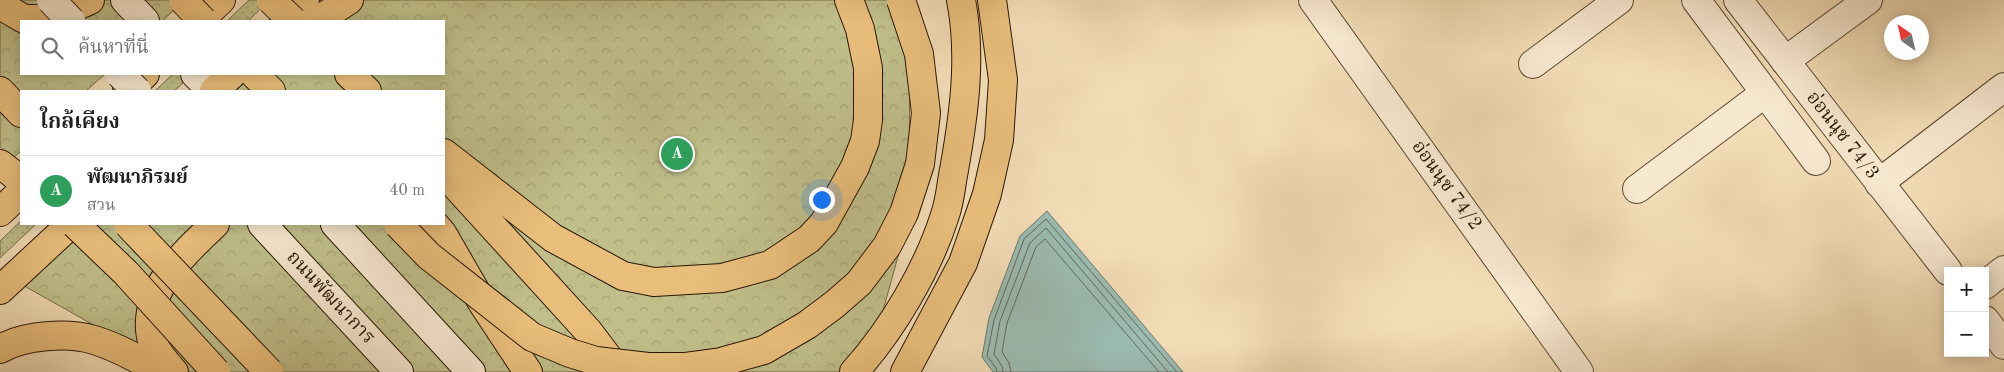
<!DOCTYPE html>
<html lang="th">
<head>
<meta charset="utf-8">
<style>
  body { margin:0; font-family:"Old Standard TT","Noto Serif Thai",serif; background:#f6f6f6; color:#202124 }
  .controls { position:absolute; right:15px; bottom:15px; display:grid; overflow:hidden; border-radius:0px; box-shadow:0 2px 12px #0003 }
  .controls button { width:45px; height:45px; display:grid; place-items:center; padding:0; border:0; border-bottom:1px solid #e0e0e0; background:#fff; color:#202124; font:25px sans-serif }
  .compass { position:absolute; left:1884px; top:15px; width:45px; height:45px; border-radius:50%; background:#fff; box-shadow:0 2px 12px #0003; rotate:326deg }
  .you { position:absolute; left:821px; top:199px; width:18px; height:18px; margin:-12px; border:4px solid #fff; border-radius:50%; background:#1a73e8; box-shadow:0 0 0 8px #1a73e833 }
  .badge { display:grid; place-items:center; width:32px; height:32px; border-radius:50%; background:#7c3aed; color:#fff; font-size:16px; font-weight:700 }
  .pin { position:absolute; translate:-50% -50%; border:2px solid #fff; box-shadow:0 1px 5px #0006 }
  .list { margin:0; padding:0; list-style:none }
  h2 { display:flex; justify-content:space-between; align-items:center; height:65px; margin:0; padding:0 20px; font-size:21px }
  h2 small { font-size:16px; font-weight:400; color:#757577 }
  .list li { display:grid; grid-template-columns:32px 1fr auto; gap:15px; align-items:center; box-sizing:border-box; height:70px; padding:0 20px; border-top:1px solid #e0e0e0 }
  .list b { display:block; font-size:19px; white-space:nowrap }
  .list p { margin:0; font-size:16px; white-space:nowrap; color:#757577 }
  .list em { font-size:16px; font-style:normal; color:#757577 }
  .icon { flex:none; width:28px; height:28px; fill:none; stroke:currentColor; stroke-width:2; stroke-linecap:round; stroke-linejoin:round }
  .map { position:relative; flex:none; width:2004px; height:372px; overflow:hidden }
  .search { position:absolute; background:#fff; box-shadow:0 2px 12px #0003; left:20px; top:20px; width:425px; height:55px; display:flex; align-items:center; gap:12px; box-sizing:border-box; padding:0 18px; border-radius:0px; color:#757577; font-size:19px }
  .panel { position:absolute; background:#fff; box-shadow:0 2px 12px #0003; left:20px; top:90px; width:425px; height:135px; border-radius:0px }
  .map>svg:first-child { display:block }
  .grass { fill:url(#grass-dots); stroke:#746a46 }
  .park { fill:url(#park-crowns); stroke:#746a46 }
  .water { fill:#9bbbb1; stroke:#6d796b }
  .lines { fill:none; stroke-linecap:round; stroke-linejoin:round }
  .shore { stroke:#62685a; stroke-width:1 }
  .minor-casing { stroke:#5a4830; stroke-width:30 }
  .secondary-casing { stroke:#281603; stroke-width:30 }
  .primary-casing { stroke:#281603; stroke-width:30 }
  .minor { stroke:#f7e8d0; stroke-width:28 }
  .secondary { stroke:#f7e8d0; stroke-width:28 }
  .primary { stroke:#e9be7b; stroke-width:28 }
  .secondary-bridge-casing { stroke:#281603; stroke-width:30; stroke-linecap:butt }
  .primary-bridge-casing { stroke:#281603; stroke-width:30; stroke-linecap:butt }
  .secondary-bridge { stroke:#f7e8d0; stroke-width:28 }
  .primary-bridge { stroke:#e9be7b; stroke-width:28 }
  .labels { text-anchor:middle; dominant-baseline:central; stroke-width:5; stroke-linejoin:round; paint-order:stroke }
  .street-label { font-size:19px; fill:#281603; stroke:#f7e8d0 }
</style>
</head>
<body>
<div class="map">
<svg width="2004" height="372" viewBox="0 0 2004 372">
  <defs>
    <pattern id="grass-dots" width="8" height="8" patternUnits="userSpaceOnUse" patternTransform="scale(1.25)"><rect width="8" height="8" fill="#c0bf8a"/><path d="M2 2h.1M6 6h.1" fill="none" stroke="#a5a375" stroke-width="1.8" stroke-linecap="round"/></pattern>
    <pattern id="park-crowns" width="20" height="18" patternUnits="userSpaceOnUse" patternTransform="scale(1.25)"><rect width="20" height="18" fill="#c0bf8a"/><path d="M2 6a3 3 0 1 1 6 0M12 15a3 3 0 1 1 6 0" fill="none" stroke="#a5a375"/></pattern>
  </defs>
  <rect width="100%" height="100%" fill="#f2dcb6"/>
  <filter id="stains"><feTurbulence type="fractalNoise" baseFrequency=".004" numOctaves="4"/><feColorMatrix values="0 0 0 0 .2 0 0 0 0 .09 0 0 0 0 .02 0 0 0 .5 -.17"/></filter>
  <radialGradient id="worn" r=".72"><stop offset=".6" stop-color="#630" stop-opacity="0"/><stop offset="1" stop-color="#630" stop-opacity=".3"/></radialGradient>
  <g class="grass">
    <polygon points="249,0 270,0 248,21 227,21"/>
    <polygon points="173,74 193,74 174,91 155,91"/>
    <polygon points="21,221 21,224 36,224 0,258 0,241"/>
  </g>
  <g class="park">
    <polygon points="0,0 185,0 162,21 21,21 21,74 105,74 86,91 21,91 21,151 13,158 0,147"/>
    <polygon points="302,0 910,0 909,217 866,372 177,372 12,279 69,224 444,224 444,91 207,91 225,74 444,74 444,21 280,21"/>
  </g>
  <polygon class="water" points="1047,211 1183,372 993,372 982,357 989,318 1020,236"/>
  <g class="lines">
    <g class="shore">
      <polyline points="997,372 996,368 987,356 994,320 1024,239 1046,219 1177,372"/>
      <polyline points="1003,372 1002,366 994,354 1000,321 1030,243 1046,228 1168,372"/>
      <polyline points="1011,372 1009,363 1002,352 1007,323 1036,247 1045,239 1159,372"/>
    </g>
    <defs>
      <g id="minor">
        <polyline points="1313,0 1579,372"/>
        <polyline points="1696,0 1816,161"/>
        <polyline points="1738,0 1948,271"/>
        <polyline points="1785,61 1868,0"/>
        <polyline points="1533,64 1619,0"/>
        <polyline points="1879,183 2004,87"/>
        <polyline points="1637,189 1765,93"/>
        <polyline points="1985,285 2004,270"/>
        <polyline points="1985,320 2004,345"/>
      </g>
      <g id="secondary">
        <polyline points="125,0 145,21"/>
        <polyline points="195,74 212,91"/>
        <polyline points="262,224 399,372"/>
        <polyline points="335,224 471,372"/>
      </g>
      <g id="primary">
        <polyline points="0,5 24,19 48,19 90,0"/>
        <polyline points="199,21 221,0"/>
        <polyline points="284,21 305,0"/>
        <polyline points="317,21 349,0"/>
        <polyline points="254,74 271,91"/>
        <polyline points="349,74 367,91"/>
        <polyline points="0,91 21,113"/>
        <polyline points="127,91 145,74"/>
        <polyline points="214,91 232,74"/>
        <polyline points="444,153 553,238 623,276 654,282 722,278 770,265 809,239 824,223 855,167 865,141 868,120 868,68 860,29 849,0"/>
        <polyline points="0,164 21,180"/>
        <polyline points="444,173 588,331 619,372"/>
        <polyline points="0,212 21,192"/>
        <polyline points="434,224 442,233 483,304 528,372"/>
        <polyline points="0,290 71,224"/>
        <path d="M0 349C24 335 68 332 94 340 117 347 139 359 160 372"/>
        <path d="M174 372C165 362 154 350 151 337 142 291 185 252 215 224"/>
        <path d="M854 372C892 330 928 269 945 215 950 201 951 185 954 170 964 114 972 57 961 0"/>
        <polyline points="905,372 963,263 987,194 999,140 1003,80 992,0"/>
      </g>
    </defs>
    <use href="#minor" class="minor-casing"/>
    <use href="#secondary" class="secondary-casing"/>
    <use href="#primary" class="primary-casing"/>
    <use href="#minor" class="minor"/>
    <use href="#secondary" class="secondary"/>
    <use href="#primary" class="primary"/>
    <defs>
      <g id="secondary-bridge">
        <polyline points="51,0 71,21"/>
        <polyline points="120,74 137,91"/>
      </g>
      <g id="primary-bridge">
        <polyline points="183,0 203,21"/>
        <polyline points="271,0 293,21"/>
        <polyline points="75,224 126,273 216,372"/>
        <polyline points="128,224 269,372"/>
        <polyline points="398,224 429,256 532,337 570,353 596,361 648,367 684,367 721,362 764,350 807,325 835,304 859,283 887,246 904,213 920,164 926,113 919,54 901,0"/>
      </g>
    </defs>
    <use href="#secondary-bridge" class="secondary-bridge-casing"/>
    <use href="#primary-bridge" class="primary-bridge-casing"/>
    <use href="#secondary-bridge" class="secondary-bridge"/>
    <use href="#primary-bridge" class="primary-bridge"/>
  </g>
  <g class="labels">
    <g class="street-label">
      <text transform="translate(1842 136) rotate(52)">อ่อนนุช 74/3</text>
      <text transform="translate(1446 186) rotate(54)">อ่อนนุช 74/2</text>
      <text transform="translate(330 298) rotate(47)">ถนนพัฒนาการ</text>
    </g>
  </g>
  <rect width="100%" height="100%" filter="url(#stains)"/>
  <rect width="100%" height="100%" fill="url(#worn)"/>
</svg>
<div class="controls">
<button>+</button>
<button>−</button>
</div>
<svg class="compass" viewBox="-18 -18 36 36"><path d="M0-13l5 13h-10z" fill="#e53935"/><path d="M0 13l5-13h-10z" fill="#757577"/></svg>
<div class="you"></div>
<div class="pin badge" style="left:677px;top:154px;background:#2e9e5b">A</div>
<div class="search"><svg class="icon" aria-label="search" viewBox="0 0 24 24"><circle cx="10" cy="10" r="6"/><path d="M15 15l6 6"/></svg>ค้นหาที่นี่</div>
<section class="panel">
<h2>ใกล้เคียง<small></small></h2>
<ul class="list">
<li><span class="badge" style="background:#2e9e5b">A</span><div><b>พัฒนาภิรมย์</b><p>สวน</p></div><em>40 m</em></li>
</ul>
</section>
</div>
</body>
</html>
